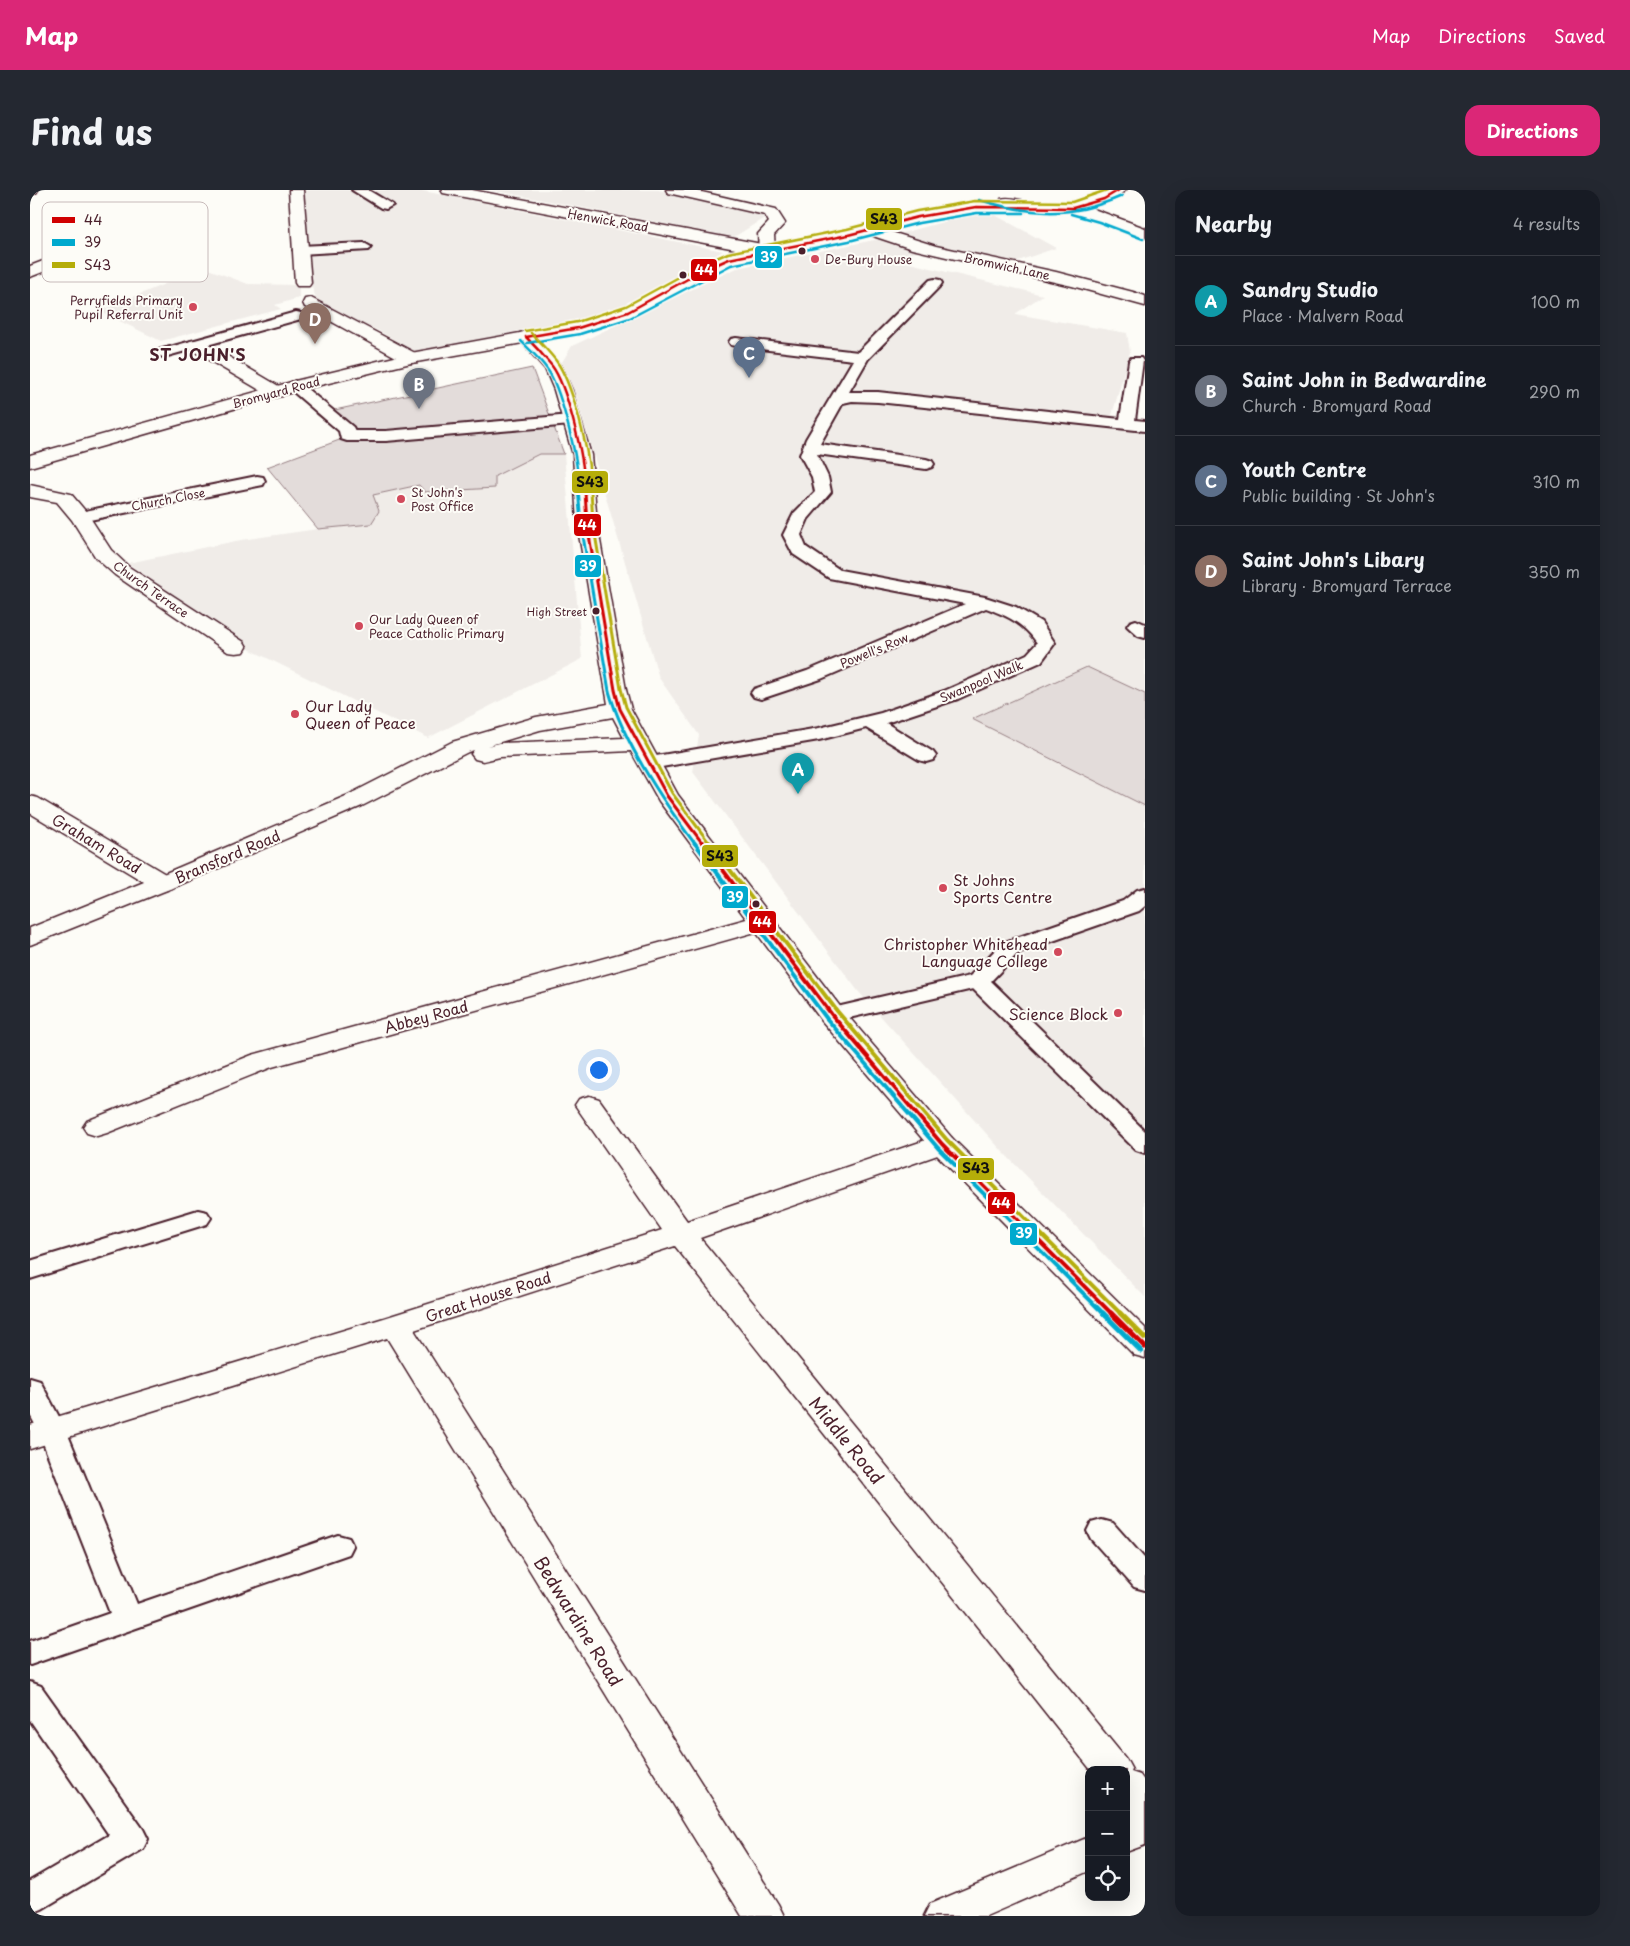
<!DOCTYPE html>
<html lang="en">
<head>
<meta charset="utf-8">
<style>
  body { margin:0; font-family:"Playpen Sans",sans-serif; background:#242831; color:#f1f3f6 }
  .controls { position:absolute; right:15px; bottom:15px; display:grid; overflow:hidden; border-radius:10px; box-shadow:0 5px 20px #0002 }
  .controls button { width:45px; height:45px; display:grid; place-items:center; padding:0; border:0; border-bottom:1px solid #363941; background:#171b24; color:#f1f3f6; font:25px sans-serif }
  .you { position:absolute; left:568px; top:879px; width:18px; height:18px; margin:-12px; border:4px solid #fff; border-radius:50%; background:#1a73e8; box-shadow:0 0 0 8px #1a73e833 }
  .badge { display:grid; place-items:center; width:32px; height:32px; border-radius:50%; background:#db2777; color:#fff; font-size:16px; font-weight:700 }
  .pin { position:absolute; translate:-50% -41px; filter:drop-shadow(0 1px 2px #0008) }
  .pin::after { content:''; position:absolute; top:26px; width:18px; height:15px; background:inherit; clip-path:polygon(0 0,100% 0,50% 100%) }
  .list { margin:0; padding:0; list-style:none }
  h2 { display:flex; justify-content:space-between; align-items:center; height:65px; margin:0; padding:0 20px; font-size:21px }
  h2 small { font-size:16px; font-weight:400; color:#9ea1a6 }
  .list li { display:grid; grid-template-columns:32px 1fr auto; gap:15px; align-items:center; box-sizing:border-box; height:90px; padding:0 20px; border-top:1px solid #363941 }
  .list b { display:block; font-size:19px; white-space:nowrap }
  .list p { margin:0; font-size:16px; white-space:nowrap; color:#9ea1a6 }
  .list em { font-size:16px; font-style:normal; color:#9ea1a6 }
  .icon { flex:none; width:28px; height:28px; fill:none; stroke:currentColor; stroke-width:2; stroke-linecap:round; stroke-linejoin:round }
  .map { position:relative; flex:none; width:1115px; height:1726px; overflow:hidden; border-radius:15px }
  header { display:flex; align-items:center; gap:30px; box-sizing:border-box; height:70px; padding:0 25px; background:#db2777; color:#fff }
  header strong { font-size:24px }
  nav { display:flex; gap:28px; margin-inline-start:auto; font-size:18px }
  .intro { display:flex; align-items:center; justify-content:space-between; box-sizing:border-box; height:120px; padding:0 30px }
  h1 { margin:0; font-size:35px }
  .button { padding:12px 22px; border-radius:15px; background:#db2777; color:#fff; font-size:18px; font-weight:700 }
  main { display:flex; gap:30px; padding:0 30px }
  aside { flex:1; background:#171b24; border-radius:15px; box-shadow:0 5px 20px #0002 }
  .map>svg:first-child { display:block }
  .built { fill:#f0ece8 }
  .green { fill:#e3dcda; stroke:#967e82 }
  .lines { fill:none; stroke-linecap:round; stroke-linejoin:round }
  .lane-casing { stroke:#4a1f2b; stroke-width:4 }
  .street-casing { stroke:#4a1f2b; stroke-width:3 }
  .secondary-casing { stroke:#4a1f2b; stroke-width:3 }
  .primary-casing { stroke:#4a1f2b; stroke-width:3 }
  .lane { fill:#fdfcf7; fill-rule:evenodd }
  .street { fill:#fdfcf7; fill-rule:evenodd }
  .secondary { fill:#fdfcf7; fill-rule:evenodd }
  .primary { fill:#fdfcf7; fill-rule:evenodd }
  .bus-1-far3-casing { stroke:#fdfcf7; stroke-width:5 }
  .bus-1-far2-casing { stroke:#fdfcf7; stroke-width:6 }
  .bus-1-far1-casing { stroke:#fdfcf7; stroke-width:8 }
  .bus-1-casing { stroke:#fdfcf7; stroke-width:9 }
  .bus-2-far3-casing { stroke:#fdfcf7; stroke-width:5 }
  .bus-2-far2-casing { stroke:#fdfcf7; stroke-width:6 }
  .bus-2-far1-casing { stroke:#fdfcf7; stroke-width:8 }
  .bus-2-casing { stroke:#fdfcf7; stroke-width:9 }
  .bus-3-far3-casing { stroke:#fdfcf7; stroke-width:5 }
  .bus-3-far2-casing { stroke:#fdfcf7; stroke-width:6 }
  .bus-3-far1-casing { stroke:#fdfcf7; stroke-width:8 }
  .bus-3-casing { stroke:#fdfcf7; stroke-width:9 }
  .bus-1-far3 { stroke:#d00000; stroke-width:2.5 }
  .bus-1-far2 { stroke:#d00000; stroke-width:3 }
  .bus-1-far1 { stroke:#d00000; stroke-width:4 }
  .bus-1 { stroke:#d00000; stroke-width:5 }
  .bus-2-far3 { stroke:#00a9ce; stroke-width:2.5 }
  .bus-2-far2 { stroke:#00a9ce; stroke-width:3 }
  .bus-2-far1 { stroke:#00a9ce; stroke-width:4 }
  .bus-2 { stroke:#00a9ce; stroke-width:5 }
  .bus-3-far3 { stroke:#b5ad09; stroke-width:2.5 }
  .bus-3-far2 { stroke:#b5ad09; stroke-width:3 }
  .bus-3-far1 { stroke:#b5ad09; stroke-width:4 }
  .bus-3 { stroke:#b5ad09; stroke-width:5 }
  .bus-dot { fill:#4a1f2b; stroke:#fdfcf7; stroke-width:2 }
  .poi-dot { fill:#d1495b; stroke:#fdfcf7; stroke-width:2 }
  .labels { text-anchor:middle; dominant-baseline:central; stroke-width:4; stroke-linejoin:round; paint-order:stroke }
  .far-bus-label { font-size:11px; fill:#4a1f2b; stroke:#fdfcf7; text-anchor:end }
  .far-street-label { font-size:12px; fill:#4a1f2b; stroke:#fdfcf7 }
  .far-poi-label { font-size:12px; fill:#4a1f2b; stroke:#fdfcf7; text-anchor:start }
  .poi-label { font-size:15px; fill:#4a1f2b; stroke:#fdfcf7; text-anchor:start }
  .street-label { font-size:15px; fill:#4a1f2b; stroke:#fdfcf7 }
  .far-district-label { font-size:16px; font-weight:bold; letter-spacing:1px; fill:#4a1f2b; stroke:#fdfcf7 }
  .near-street-label { font-size:18px; fill:#4a1f2b; stroke:#fdfcf7 }
  .key { fill:#fdfcf7; stroke:#c7baba; stroke-width:1 }
  .key-label { font-size:14px; fill:#4a1f2b }
  .line-badge { stroke:#fdfcf7; stroke-width:2 }
  .badge-label { font-size:14px; text-anchor:middle; font-weight:bold; fill:#fff }
  .pale-badge-label { font-size:14px; text-anchor:middle; font-weight:bold; fill:#111 }
</style>
</head>
<body>
<header>
<strong>Map</strong>
<nav><a>Map</a><a>Directions</a><a>Saved</a></nav>
</header>
<div class="intro"><h1>Find us</h1><a class="button">Directions</a></div>
<main>
<div class="map">
<svg width="1115" height="1726" viewBox="0 0 1115 1726">
  <rect width="100%" height="100%" fill="#fdfcf7"/>
  <filter id="ink" filterUnits="userSpaceOnUse"><feTurbulence type="fractalNoise" baseFrequency=".02" numOctaves="2"/><feDisplacementMap in="SourceGraphic" scale="10" xChannelSelector="R" yChannelSelector="G"/><feConvolveMatrix kernelMatrix="1 2 1 2 8 2 1 2 1" color-interpolation-filters="sRGB"/></filter>
  <g filter="url(#ink)">
    <g class="built">
      <polygon points="273,0 388,0 693,61 583,122 386,162 349,141 288,113 281,95 271,19"/>
      <polygon points="460,0 628,0 739,25 704,47"/>
      <polygon points="955,23 965,25 1026,58 985,72 898,56 867,70 1013,105 985,124 1097,143 1100,162 1082,225 1115,230 1115,1107 972,961 828,801 663,582 669,545 629,488 545,202 532,172 542,156 707,78 854,48 928,28"/>
      <polygon points="178,79 218,94 269,95 269,108 245,115 251,119 131,151 69,121 142,91"/>
      <polygon points="509,264 534,264 552,469 398,548 215,457 98,373 211,350 288,339 341,334 343,305 389,295 465,298 465,286"/>
    </g>
    <g class="green">
      <polygon points="502,178 534,264 509,264 465,286 465,298 395,302 389,295 343,305 349,321 341,334 288,339 237,277 312,249 307,240 286,224"/>
      <polygon points="1057,477 1115,504 1115,616 942,529"/>
    </g>
    <g class="lines">
      <defs>
        <g id="lane">
          <polygon points="322,0 338,0 363,15 356,19 351,18"/>
          <polygon points="334,53 341,57 339,60 270,64 263,60 270,56"/>
          <path d="M905 89 910 90 912 93 910 96 838 169 819 202H848L1090 229 1099 171 1101 168H1111L1113 171 1105 230 1115 231V241L848 212 822 211 813 213 790 254 896 269 902 271 904 274 902 277 896 279 787 264 798 287 801 302 778 329 771 345 776 357 810 380 955 407 986 417 1011 432 1025 453 1011 472 928 509 856 533 903 562 906 566 903 570 896 572 889 570 836 538 789 550 620 579 613 577 610 573 613 569 620 567 789 538 851 523 914 501 971 476 997 464 1007 453C994 433 977 426 956 418L791 489 731 509 724 507 721 503 724 499 777 481 935 414 799 388 763 364 753 345 764 323 785 302 782 287 770 265 776 249 823 170 706 156 701 155 699 152 701 149 706 148 828 162 900 90Z"/>
          <polygon points="266,122 271,123 273,126 271,129 134,167 129,166 127,163 129,160"/>
          <polygon points="265,191 270,193 323,237 325,241 356,241 541,225 547,227 549,230 547,233 541,235 356,251 317,251 311,249 309,241 260,199 257,196 260,193"/>
          <polygon points="227,286 233,287 235,291 233,295 50,332 44,331 42,327 44,323 50,322"/>
          <polygon points="1106,430 1115,434 1115,448 1108,446 1097,436 1100,432"/>
          <polygon points="1115,698 1115,716 1109,721 988,763 961,791 1115,941 1115,963 1106,960 943,799 802,832 794,830 790,825 794,820 940,786 972,753 1093,711 1107,700"/>
          <polygon points="168,1020 177,1022 181,1028 177,1034 0,1089 0,1071"/>
          <polygon points="0,1188 10,1191 36,1240 107,1414 308,1345 319,1348 323,1356 319,1364 0,1475 0,1451 80,1423 8,1240 0,1225"/>
          <polygon points="1072,1330 1083,1333 1115,1369 1115,1400 1104,1397 1061,1349 1057,1341 1061,1333"/>
          <polygon points="0,1492 11,1496 113,1639 118,1649 113,1659 12,1719 0,1724 0,1691 79,1645 0,1530"/>
        </g>
        <g id="street">
          <polygon points="0,0 8,0 6,3 1,4"/>
          <polygon points="259,0 273,0 281,93 279,96 267,96 265,93"/>
          <polygon points="636,0 663,0 746,19 755,33 744,45 745,60 743,63 731,63 729,60 728,44 739,32 735,25 638,3"/>
          <polygon points="839,35 906,56 1026,82 1103,102 1115,106 1115,116 1042,96 882,59 834,43 831,40 834,37"/>
          <polygon points="81,45 87,47 89,50 87,53 0,87 0,76"/>
          <polygon points="281,108 387,164 390,168 387,172 381,173 375,172 275,117 273,113 275,109"/>
          <polygon points="166,150 172,151 252,198 255,202 252,206 246,207 240,206 160,159 157,155 160,151"/>
          <polygon points="0,295 41,304 57,323 81,360 99,377 214,452 217,457 214,462 206,463 198,462 85,385 66,368 42,330 27,312 0,307"/>
          <polygon points="0,606 8,608 142,688 146,693 142,698 133,701 124,698 0,623"/>
          <polygon points="731,725 740,728 744,733 740,738 242,877 77,943 67,946 57,943 53,937 57,931 222,865"/>
          <polygon points="559,906 569,909 657,1031 902,948 912,945 922,948 926,954 922,960 670,1048 1096,1569 1102,1580 1101,1582 1110,1585 1115,1592 1115,1655 1096,1662 1096,1629 1099,1628 1096,1625 1096,1580 1061,1580 645,1056 384,1140 748,1714 754,1726 712,1726 357,1148 0,1259 0,1235 354,1128 632,1040 545,915 549,909"/>
          <polygon points="1059,1647 1059,1681 956,1726 894,1726 900,1714"/>
        </g>
        <g id="secondary">
          <polygon points="411,0 442,0 737,55 743,57 745,60 743,63 737,65 418,4 413,3"/>
          <path d="M496 142 502 143 532 177 542 200 561 265 567 333 596 500 601 519 648 605 812 819 922 948 1115 1138V1168L1104 1165 902 960 792 831 629 611 601 561 470 567 453 571 445 569 441 564 444 560 438 562 332 616 142 698 0 755V738L124 688 316 606 422 552 506 527 578 514 547 333 543 265 524 200 515 179 487 147 490 143ZM583 527 594 548 470 553 457 556 510 540Z"/>
        </g>
        <path id="primary" d="M1078 0H1096L1082 10 1058 17 1115 38V48L1038 21 946 22 889 31 818 50 704 73 678 84 604 126 554 142 381 173 270 200 0 277V265L265 191 381 163 545 133 592 118 666 78 693 66 817 40 888 22 946 12H969L971 9C980 6 992 11 1001 12 1027 16 1054 12 1078 0Z"/>
      </defs>
      <use href="#lane" class="lane-casing"/>
      <use href="#street" class="street-casing"/>
      <use href="#secondary" class="secondary-casing"/>
      <use href="#primary" class="primary-casing"/>
      <use href="#lane" class="lane"/>
      <use href="#street" class="street"/>
      <use href="#secondary" class="secondary"/>
      <use href="#primary" class="primary"/>
      <defs>
        <g id="bus-1-far3">
          <path d="M496 147C505 156 514 166 522 176 537 196 552 261 554 287"/>
          <polyline points="496,147 548,138 598,122 672,81 699,69 818,45 888,27 946,17 1043,18 1074,9 1089,0"/>
        </g>
        <polyline id="bus-1-far2" points="554,286 557,333 585,500 590,519 637,606 673,654"/>
        <polyline id="bus-1-far1" points="672,652 802,825 912,954 1082,1124"/>
        <polyline id="bus-1" points="1081,1123 1115,1157"/>
        <g id="bus-2-far3">
          <path d="M949 10C1002 25 1040 29 1092 6"/>
          <polyline points="1041,24 1069,32 1113,49"/>
          <path d="M491 151C500 160 510 169 517 179 531 198 546 263 548 287"/>
          <polyline points="497,153 550,144 600,128 701,75 819,51 889,33 947,23 993,23"/>
        </g>
        <path id="bus-2-far2" d="M547 286 551 334 579 501C594 554 632 610 665 654"/>
        <polyline id="bus-2-far1" points="664,652 797,829 908,958 1074,1124"/>
        <polyline id="bus-2" points="1073,1123 1111,1161"/>
        <g id="bus-3-far3">
          <polyline points="495,141 547,132 596,116 669,76 698,63 817,39 887,21 945,11 1042,12 1077,0"/>
          <path d="M501 143C510 153 522 164 529 175 544 200 558 258 560 287"/>
        </g>
        <polyline id="bus-3-far2" points="560,286 563,332 591,499 596,517 642,603 680,654"/>
        <polyline id="bus-3-far1" points="679,652 807,821 917,950 1091,1124"/>
        <polyline id="bus-3" points="1090,1123 1115,1148"/>
      </defs>
      <use href="#bus-1-far3" class="bus-1-far3-casing"/>
      <use href="#bus-1-far2" class="bus-1-far2-casing"/>
      <use href="#bus-1-far1" class="bus-1-far1-casing"/>
      <use href="#bus-1" class="bus-1-casing"/>
      <use href="#bus-2-far3" class="bus-2-far3-casing"/>
      <use href="#bus-2-far2" class="bus-2-far2-casing"/>
      <use href="#bus-2-far1" class="bus-2-far1-casing"/>
      <use href="#bus-2" class="bus-2-casing"/>
      <use href="#bus-3-far3" class="bus-3-far3-casing"/>
      <use href="#bus-3-far2" class="bus-3-far2-casing"/>
      <use href="#bus-3-far1" class="bus-3-far1-casing"/>
      <use href="#bus-3" class="bus-3-casing"/>
      <use href="#bus-1-far3" class="bus-1-far3"/>
      <use href="#bus-1-far2" class="bus-1-far2"/>
      <use href="#bus-1-far1" class="bus-1-far1"/>
      <use href="#bus-1" class="bus-1"/>
      <use href="#bus-2-far3" class="bus-2-far3"/>
      <use href="#bus-2-far2" class="bus-2-far2"/>
      <use href="#bus-2-far1" class="bus-2-far1"/>
      <use href="#bus-2" class="bus-2"/>
      <use href="#bus-3-far3" class="bus-3-far3"/>
      <use href="#bus-3-far2" class="bus-3-far2"/>
      <use href="#bus-3-far1" class="bus-3-far1"/>
      <use href="#bus-3" class="bus-3"/>
    </g>
  </g>
  <g class="bus-dot">
    <circle cx="772" cy="61" r="4.5"/>
    <circle cx="653" cy="85" r="4.5"/>
    <circle cx="566" cy="421" r="4.5"/>
    <circle cx="726" cy="714" r="4.5"/>
  </g>
  <g class="poi-dot">
    <circle cx="785" cy="69" r="5"/>
    <circle cx="163" cy="117" r="5"/>
    <circle cx="371" cy="309" r="5"/>
    <circle cx="329" cy="436" r="5"/>
    <circle cx="265" cy="524" r="5"/>
    <circle cx="913" cy="698" r="5"/>
    <circle cx="1028" cy="762" r="5"/>
    <circle cx="1088" cy="823" r="5"/>
  </g>
  <g class="labels">
    <g class="far-bus-label">
      <text x="557" y="421">High Street</text>
    </g>
    <g class="far-street-label">
      <text transform="translate(578 30) rotate(10)">Henwick Road</text>
      <text transform="translate(977 76) rotate(12)">Bromwich Lane</text>
      <text transform="translate(246 202) rotate(-15)">Bromyard Road</text>
      <text transform="translate(138 309) rotate(-11)">Church Close</text>
      <text transform="translate(121 399) rotate(35)">Church Terrace</text>
      <text transform="translate(844 460) rotate(-22)">Powell's Row</text>
      <text transform="translate(951 491) rotate(-23)">Swanpool Walk</text>
    </g>
    <g class="far-poi-label">
      <text x="795" y="69">De-Bury House</text>
      <text x="153" y="110" text-anchor="end">Perryfields Primary<tspan x="153" dy="14">Pupil Referral Unit</tspan></text>
      <text x="381" y="302">St John's<tspan x="381" dy="14">Post Office</tspan></text>
      <text x="339" y="429">Our Lady Queen of<tspan x="339" dy="14">Peace Catholic Primary</tspan></text>
    </g>
    <g class="poi-label">
      <text x="275" y="515">Our Lady<tspan x="275" dy="17">Queen of Peace</tspan></text>
      <text x="923" y="689">St Johns<tspan x="923" dy="17">Sports Centre</tspan></text>
      <text x="1018" y="753" text-anchor="end">Christopher Whitehead<tspan x="1018" dy="17">Language College</tspan></text>
      <text x="1078" y="823" text-anchor="end">Science Block</text>
    </g>
    <g class="street-label">
      <text transform="translate(67 653) rotate(31)">Graham Road</text>
      <text transform="translate(197 666) rotate(-23)">Bransford Road</text>
      <text transform="translate(396 826) rotate(-15)">Abbey Road</text>
      <text transform="translate(458 1106) rotate(-18)">Great House Road</text>
    </g>
    <g class="far-district-label">
      <text x="168" y="164">ST JOHN'S</text>
    </g>
    <g class="near-street-label">
      <text transform="translate(817 1250) rotate(51)">Middle Road</text>
      <text transform="translate(549 1431) rotate(58)">Bedwardine Road</text>
    </g>
  </g>
  <rect x="12" y="12" width="166" height="80" rx="8" class="key"/>
  <rect x="22" y="27" width="23" height="6" fill="#d00000"/>
  <rect x="22" y="49" width="23" height="7" fill="#00a9ce"/>
  <rect x="22" y="72" width="23" height="6" fill="#b5ad09"/>
  <g class="key-label">
    <text x="54" y="35">44</text>
    <text x="54" y="57">39</text>
    <text x="54" y="80">S43</text>
  </g>
  <g class="line-badge">
    <rect x="835" y="17" width="38" height="24" rx="5" fill="#b5ad09"/>
    <rect x="724" y="55" width="29" height="24" rx="5" fill="#00a9ce"/>
    <rect x="660" y="68" width="28" height="24" rx="5" fill="#d00000"/>
    <rect x="541" y="280" width="38" height="24" rx="5" fill="#b5ad09"/>
    <rect x="543" y="323" width="29" height="24" rx="5" fill="#d00000"/>
    <rect x="544" y="364" width="28" height="24" rx="5" fill="#00a9ce"/>
    <rect x="671" y="654" width="38" height="24" rx="5" fill="#b5ad09"/>
    <rect x="691" y="695" width="28" height="24" rx="5" fill="#00a9ce"/>
    <rect x="718" y="720" width="29" height="24" rx="5" fill="#d00000"/>
    <rect x="927" y="967" width="38" height="24" rx="5" fill="#b5ad09"/>
    <rect x="957" y="1001" width="29" height="24" rx="5" fill="#d00000"/>
    <rect x="979" y="1032" width="29" height="24" rx="5" fill="#00a9ce"/>
  </g>
  <g class="badge-label">
    <text x="739" y="72">39</text>
    <text x="674" y="85">44</text>
    <text x="557" y="340">44</text>
    <text x="558" y="381">39</text>
    <text x="705" y="712">39</text>
    <text x="732" y="737">44</text>
    <text x="971" y="1018">44</text>
    <text x="994" y="1048">39</text>
  </g>
  <g class="pale-badge-label">
    <text x="854" y="34">S43</text>
    <text x="560" y="297">S43</text>
    <text x="690" y="671">S43</text>
    <text x="946" y="983">S43</text>
  </g>
</svg>
<div class="controls">
<button>+</button>
<button>−</button>
<button><svg class="icon" aria-label="locate" viewBox="0 0 24 24"><circle cx="12" cy="12" r="6"/><path d="M12 2v4M12 18v4M2 12h4M18 12h4"/></svg></button>
</div>
<div class="you"></div>
<div class="pin badge" style="left:768px;top:604px;background:#0f9aa8">A</div>
<div class="pin badge" style="left:389px;top:219px;background:#6b7280">B</div>
<div class="pin badge" style="left:719px;top:188px;background:#5c6f8a">C</div>
<div class="pin badge" style="left:285px;top:154px;background:#8d6e63">D</div>
</div>
<aside>
<h2>Nearby<small>4 results</small></h2>
<ul class="list">
<li><span class="badge" style="background:#0f9aa8">A</span><div><b>Sandry Studio</b><p>Place · Malvern Road</p></div><em>100 m</em></li>
<li><span class="badge" style="background:#6b7280">B</span><div><b>Saint John in Bedwardine</b><p>Church · Bromyard Road</p></div><em>290 m</em></li>
<li><span class="badge" style="background:#5c6f8a">C</span><div><b>Youth Centre</b><p>Public building · St John's</p></div><em>310 m</em></li>
<li><span class="badge" style="background:#8d6e63">D</span><div><b>Saint John's Libary</b><p>Library · Bromyard Terrace</p></div><em>350 m</em></li>
</ul>
</aside>
</main>
</body>
</html>
